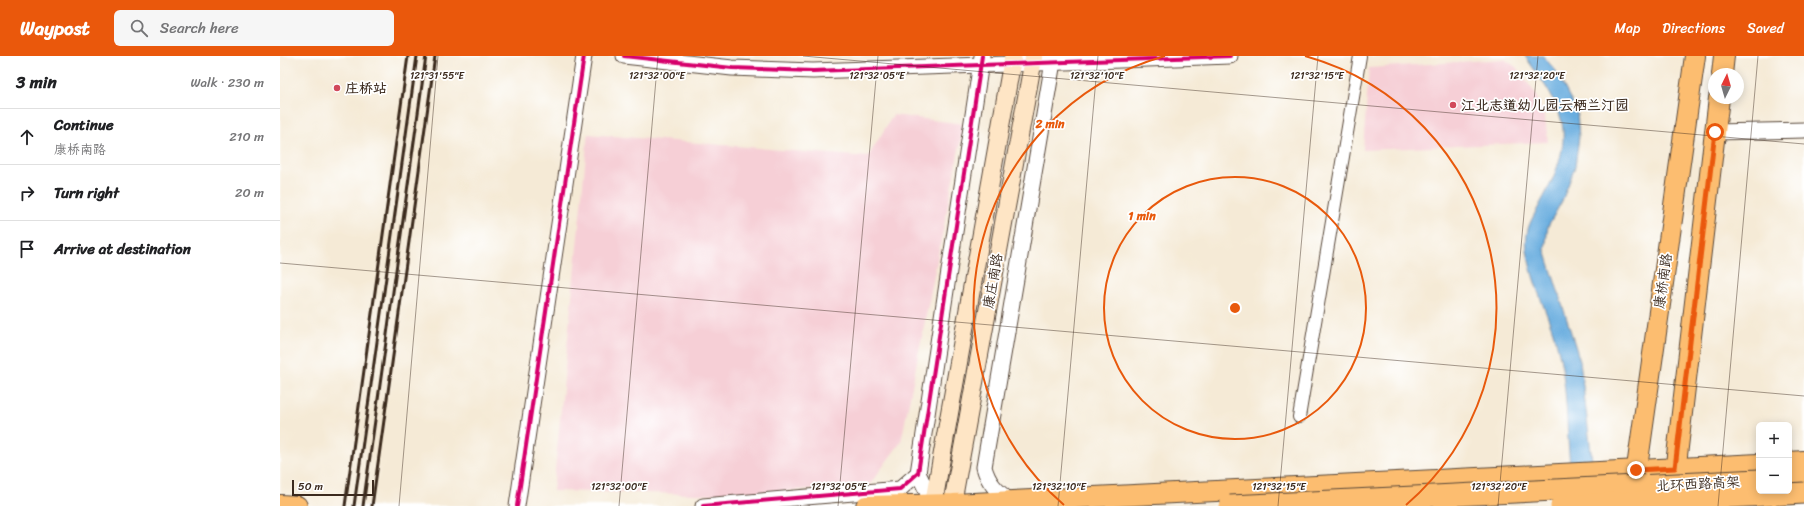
<!DOCTYPE html>
<html lang="en">
<head>
<meta charset="utf-8">
<style>
  body { margin:0; font-family:Sriracha,"LXGW WenKai TC",sans-serif; background:#f6f6f6; color:#202124 }
  .controls { position:absolute; right:12px; bottom:12px; display:grid; overflow:hidden; border-radius:6px; box-shadow:0 2px 10px #0003 }
  .controls button { width:36px; height:36px; display:grid; place-items:center; padding:0; border:0; border-bottom:1px solid #e0e0e0; background:#fff; color:#202124; font:20px sans-serif }
  .compass { position:absolute; left:1428px; top:12px; width:36px; height:36px; border-radius:50%; background:#fff; box-shadow:0 2px 10px #0003; rotate:5deg }
  .scale { position:absolute; left:12px; bottom:10px; width:82px; box-sizing:border-box; padding-left:4px; border:2px solid #3b2a1e; border-top:0; font-size:11px; line-height:14px; white-space:nowrap; color:#3b2a1e; -webkit-text-stroke:3px #fff; paint-order:stroke }
  .stop { position:absolute; width:12px; height:12px; margin:-9px; border:3px solid #ea580c; border-radius:50%; background:#fff }
  .stop.end { background:#ea580c; border-color:#fff; box-shadow:0 1px 4px #0008 }
  .list { margin:0; padding:0; list-style:none }
  h2 { display:flex; justify-content:space-between; align-items:center; height:52px; margin:0; padding:0 16px; font-size:17px }
  h2 small { font-size:13px; font-weight:400; color:#757577 }
  .list li { display:grid; grid-template-columns:26px 1fr auto; gap:12px; align-items:center; box-sizing:border-box; height:56px; padding:0 16px; border-top:1px solid #e0e0e0 }
  .list b { display:block; font-size:15px; white-space:nowrap }
  .list p { margin:0; font-size:13px; white-space:nowrap; color:#757577 }
  .list em { font-size:13px; font-style:normal; color:#757577 }
  .icon { flex:none; width:22px; height:22px; fill:none; stroke:currentColor; stroke-width:2; stroke-linecap:round; stroke-linejoin:round }
  .map { position:relative; flex:none; width:1524px; height:450px; overflow:hidden }
  header { display:flex; align-items:center; gap:24px; box-sizing:border-box; height:56px; padding:0 20px; background:#ea580c; color:#fff }
  header strong { font-size:19px }
  nav { display:flex; gap:22px; margin-inline-start:auto; font-size:14px }
  .search { width:280px; height:36px; background:#f6f6f6; display:flex; align-items:center; gap:10px; box-sizing:border-box; padding:0 14px; border-radius:6px; color:#757577; font-size:15px }
  main { display:flex }
  aside { flex:1; background:#fff }
  .map>svg:first-child { display:block }
  .built { fill:#f6cfd6 }
  .water { fill:#69addf; stroke:#526c7e }
  .lines { fill:none; stroke-linecap:round; stroke-linejoin:round }
  .minor-casing { stroke:#57473a; stroke-width:14 }
  .tertiary-casing { stroke:#57473a; stroke-width:17 }
  .secondary-casing { stroke:#57473a; stroke-width:19 }
  .primary-casing { stroke:#57473a; stroke-width:22 }
  .trunk-casing { stroke:#57473a; stroke-width:23 }
  .minor { stroke:#fff; stroke-width:12 }
  .tertiary { stroke:#fff; stroke-width:15 }
  .secondary { stroke:#fee5c5; stroke-width:17 }
  .primary { stroke:#fcbd6f; stroke-width:20 }
  .trunk { stroke:#fcbd6f; stroke-width:21 }
  .rail { stroke:#3b2a1e; stroke-width:3 }
  .trunk-bridge-casing { stroke:#57473a; stroke-width:23; stroke-linecap:butt }
  .trunk-bridge { stroke:#fcbd6f; stroke-width:21 }
  .cycleway-casing { stroke:#fff; stroke-width:6 }
  .cycleway { stroke:#d6006c; stroke-width:4 }
  .route { stroke:#ea580c; stroke-width:5 }
  .ticks { fill:none; stroke:#3b2a1e; stroke-width:1; stroke-opacity:0.45 }
  .ring { fill:none; stroke:#e8590c; stroke-width:2 }
  .poi-dot { fill:#d1495b; stroke:#fff; stroke-width:1.5 }
  .labels { text-anchor:middle; dominant-baseline:central; stroke-width:3.5; stroke-linejoin:round; paint-order:stroke }
  .poi-label { font-size:14px; font-weight:bold; fill:#3b2a1e; stroke:#fff; text-anchor:start }
  .street-label { font-size:14px; fill:#3b2a1e; stroke:#fff }
  .ticks-label { font-size:10px; text-anchor:middle; fill:#3b2a1e; stroke:#fff; stroke-width:3.5; stroke-linejoin:round; paint-order:stroke }
  .centre { fill:#e8590c; stroke:#fff; stroke-width:2 }
  .ring-label { font-size:12px; text-anchor:middle; font-weight:bold; fill:#e8590c; stroke:#fff; stroke-width:3.5; stroke-linejoin:round; paint-order:stroke }
</style>
</head>
<body>
<header>
<strong>Waypost</strong>
<div class="search"><svg class="icon" aria-label="search" viewBox="0 0 24 24"><circle cx="10" cy="10" r="6"/><path d="M15 15l6 6"/></svg>Search here</div>
<nav><a>Map</a><a>Directions</a><a>Saved</a></nav>
</header>
<main>
<aside>
<h2>3 min<small>Walk · 230 m</small></h2>
<ul class="list">
<li><svg class="icon" aria-label="ahead" viewBox="0 0 24 24"><path d="M12 20V5M6 11l6-6 6 6"/></svg><div><b>Continue</b><p>康桥南路</p></div><em>210 m</em></li>
<li><svg class="icon" aria-label="right" viewBox="0 0 24 24"><path d="M7 20v-9h11M14 6l5 5-5 5"/></svg><div><b>Turn right</b></div><em>20 m</em></li>
<li><svg class="icon" aria-label="arrive" viewBox="0 0 24 24"><path d="M6 21V4h12l-3 4 3 4H6"/></svg><div><b>Arrive at destination</b></div></li>
</ul>
</aside>
<div class="map">
<svg width="1524" height="450" viewBox="0 0 1524 450">
  <rect width="100%" height="100%" fill="#fff"/>
  <filter id="ink" filterUnits="userSpaceOnUse"><feTurbulence type="fractalNoise" baseFrequency=".025" numOctaves="2"/><feDisplacementMap in="SourceGraphic" scale="8" xChannelSelector="R" yChannelSelector="G"/><feConvolveMatrix kernelMatrix="1 2 1 2 8 2 1 2 1" color-interpolation-filters="sRGB"/></filter>
  <filter id="wash" filterUnits="userSpaceOnUse"><feTurbulence type="fractalNoise" baseFrequency=".012" numOctaves="4" result="noise"/><feDisplacementMap in="SourceGraphic" scale="16" xChannelSelector="R" yChannelSelector="G"/><feGaussianBlur stdDeviation="0.9" result="paint"/><feColorMatrix in="noise" values="0 0 0 0 0 0 0 0 0 0 0 0 0 0 0 0 0 1.4 0 .05"/><feComposite in="paint" operator="in"/></filter>
  <g filter="url(#wash)">
    <rect width="100%" height="100%" fill="#f5ead6"/>
    <g class="built">
      <polygon points="1224,3 1236,11 1255,37 1265,62 1268,86 1083,94 1089,12"/>
      <polygon points="613,59 684,68 621,386 590,428 460,439 273,435 308,78 588,101"/>
    </g>
    <path class="water" d="M1245 0H1263L1276 15 1297 56 1299 81 1295 111 1282 145 1268 170 1265 194 1300 305 1312 404 1318 427 1290 409C1286 372 1288 334 1279 297 1271 262 1252 230 1247 194 1244 172 1252 164 1261 146 1274 123 1289 90 1281 63 1275 40 1258 20 1245 0Z"/>
  </g>
  <g filter="url(#ink)">
    <g class="lines">
      <defs>
        <polyline id="minor" points="1019,361 1080,0"/>
        <g id="tertiary">
          <polyline points="344,0 452,12 533,15 950,0"/>
          <polyline points="1435,76 1524,74"/>
          <polyline points="638,417 653,448"/>
          <path d="M729 444C716 435 708 426 704 411L774 0"/>
          <polyline points="237,450 304,0"/>
          <polyline points="423,450 620,433 638,417 702,0"/>
        </g>
        <g id="secondary">
          <polyline points="653,450 733,0"/>
          <polyline points="672,450 754,0"/>
        </g>
        <g id="primary">
          <polyline points="1442,18 1444,0"/>
          <polyline points="1509,406 1524,405"/>
          <polyline points="1394,425 1439,42"/>
          <polyline points="1355,426 1415,0"/>
          <polyline points="0,449 17,450"/>
          <polyline points="586,450 673,448 1479,408"/>
        </g>
        <polyline id="trunk" points="1509,423 1524,422"/>
      </defs>
      <use href="#minor" class="minor-casing"/>
      <use href="#tertiary" class="tertiary-casing"/>
      <use href="#secondary" class="secondary-casing"/>
      <use href="#primary" class="primary-casing"/>
      <use href="#trunk" class="trunk-casing"/>
      <use href="#minor" class="minor"/>
      <use href="#tertiary" class="tertiary"/>
      <use href="#secondary" class="secondary"/>
      <use href="#primary" class="primary"/>
      <use href="#trunk" class="trunk"/>
      <g class="rail">
        <polyline points="65,450 128,0"/>
        <polyline points="74,450 137,0"/>
        <polyline points="83,450 146,0"/>
        <polyline points="92,450 155,0"/>
      </g>
      <defs>
        <g id="trunk-bridge">
          <polyline points="950,450 1479,424"/>
          <polyline points="1281,450 1524,437"/>
        </g>
      </defs>
      <use href="#trunk-bridge" class="trunk-bridge-casing"/>
      <use href="#trunk-bridge" class="trunk-bridge"/>
      <defs>
        <g id="cycleway">
          <polyline points="344,0 452,12 533,15 950,0"/>
          <polyline points="237,450 304,0"/>
          <polyline points="423,450 620,433 638,417 702,0"/>
        </g>
      </defs>
      <use href="#cycleway" class="cycleway-casing"/>
      <use href="#cycleway" class="cycleway"/>
    </g>
  </g>
  <g class="lines" filter="url(#ink)">
    <polyline class="route" points="1356,414 1395,412 1435,76"/>
  </g>
  <path class="ticks" d="M523 0 1524 88M0 207 1524 340M119 450 158 0M339 450 378 0M558 450 598 0M778 450 818 0M998 450 1038 0M1218 450 1258 0M1438 450 1478 0"/>
  <g class="ring">
    <circle cx="955" cy="252" r="131"/>
    <path d="M784 449A261 261 0 0 1 885 0M1025 0A261 261 0 0 1 1126 449"/>
  </g>
  <g class="poi-dot">
    <circle cx="57" cy="32" r="4"/>
    <circle cx="1173" cy="49" r="4"/>
  </g>
  <g class="labels">
    <g class="poi-label">
      <text x="65" y="32">庄桥站</text>
      <text x="1181" y="49">江北志道幼儿园云栖兰汀园</text>
    </g>
    <g class="street-label">
      <text transform="translate(713 225) rotate(-80)">康庄南路</text>
      <text transform="translate(1383 225) rotate(-82)">康桥南路</text>
      <text transform="translate(1418 428) rotate(-3)">北环西路高架</text>
    </g>
  </g>
  <g class="ticks-label">
    <text x="157" y="23">121°31'55"E</text>
    <text x="377" y="23">121°32'00"E</text>
    <text x="597" y="23">121°32'05"E</text>
    <text x="817" y="23">121°32'10"E</text>
    <text x="1037" y="23">121°32'15"E</text>
    <text x="1257" y="23">121°32'20"E</text>
    <text x="339" y="434">121°32'00"E</text>
    <text x="559" y="434">121°32'05"E</text>
    <text x="779" y="434">121°32'10"E</text>
    <text x="999" y="434">121°32'15"E</text>
    <text x="1219" y="434">121°32'20"E</text>
  </g>
  <circle cx="955" cy="252" r="6" class="centre"/>
  <g class="ring-label">
    <text x="770" y="72">2 min</text>
    <text x="862" y="164">1 min</text>
  </g>
</svg>
<div class="controls">
<button>+</button>
<button>−</button>
</div>
<svg class="compass" viewBox="-18 -18 36 36"><path d="M0-13l5 13h-10z" fill="#e53935"/><path d="M0 13l5-13h-10z" fill="#757577"/></svg>
<div class="scale">50 m</div>
<div class="stop" style="left:1435px;top:76px"></div>
<div class="stop end" style="left:1356px;top:414px"></div>
</div>
</main>
</body>
</html>
